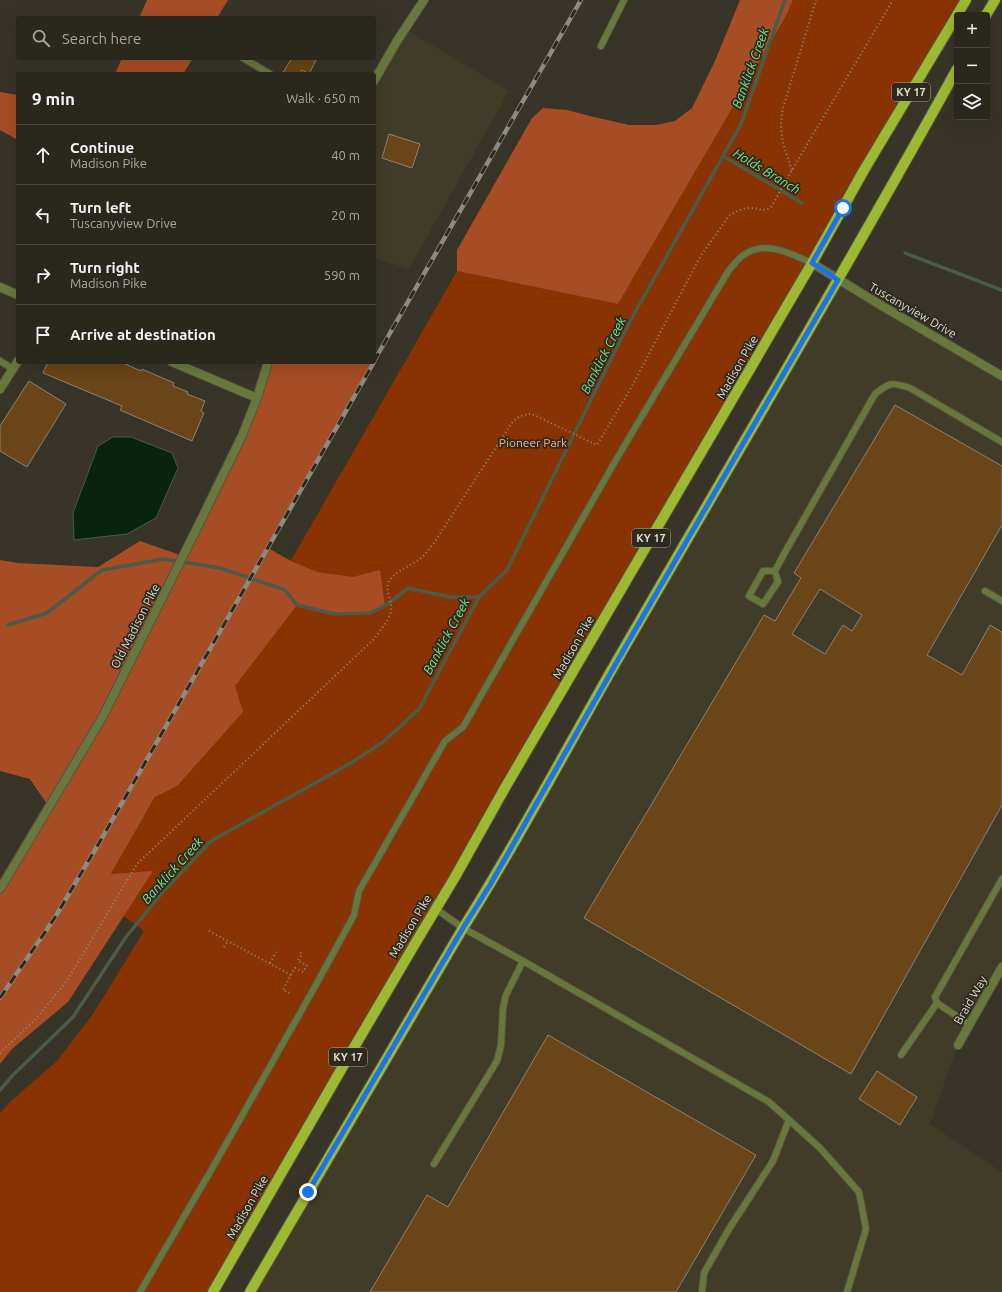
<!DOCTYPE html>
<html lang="en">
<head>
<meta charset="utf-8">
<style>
  body { margin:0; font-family:Ubuntu,sans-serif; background:#36332a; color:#f1f3f6 }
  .controls { position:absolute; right:12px; top:12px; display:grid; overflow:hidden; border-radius:4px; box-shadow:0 4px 16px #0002 }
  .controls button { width:36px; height:36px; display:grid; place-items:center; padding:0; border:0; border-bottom:1px solid #46443b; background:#2a271d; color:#f1f3f6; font:20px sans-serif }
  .stop { position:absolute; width:12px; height:12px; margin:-9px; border:3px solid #1a73e8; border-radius:50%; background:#fff }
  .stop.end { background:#1a73e8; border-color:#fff; box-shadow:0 1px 4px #0008 }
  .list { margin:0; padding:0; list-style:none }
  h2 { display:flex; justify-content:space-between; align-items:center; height:52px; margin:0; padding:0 16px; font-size:17px }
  h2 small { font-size:13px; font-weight:400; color:#a5a5a4 }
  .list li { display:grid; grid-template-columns:26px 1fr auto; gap:12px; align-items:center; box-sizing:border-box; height:60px; padding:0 16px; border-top:1px solid #46443b }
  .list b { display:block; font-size:15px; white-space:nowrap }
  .list p { margin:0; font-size:13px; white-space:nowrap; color:#a5a5a4 }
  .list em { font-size:13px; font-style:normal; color:#a5a5a4 }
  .icon { flex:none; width:22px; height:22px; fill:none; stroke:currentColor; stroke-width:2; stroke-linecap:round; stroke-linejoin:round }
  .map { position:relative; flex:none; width:1002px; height:1292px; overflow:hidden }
  .search { position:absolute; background:#2a271d; box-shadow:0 4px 16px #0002; left:16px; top:16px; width:360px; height:44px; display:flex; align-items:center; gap:10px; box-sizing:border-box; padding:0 14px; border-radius:4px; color:#a5a5a4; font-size:15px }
  .panel { position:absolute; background:#2a271d; box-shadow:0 4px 16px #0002; left:16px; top:72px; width:360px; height:292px; border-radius:4px }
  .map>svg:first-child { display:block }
  .built { fill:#413c27 }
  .green { fill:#893303 }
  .forest { fill:#a64d26 }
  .water { fill:#09240e; stroke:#495b49 }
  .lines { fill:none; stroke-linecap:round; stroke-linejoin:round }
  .stream { stroke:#495b49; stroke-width:3.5 }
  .building { fill:#694518; stroke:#8c8074; fill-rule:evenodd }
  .lane-casing { stroke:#565246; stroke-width:8 }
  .street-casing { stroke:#565246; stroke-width:10 }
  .primary-casing { stroke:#565246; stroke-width:12 }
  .path { stroke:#8f8c81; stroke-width:2; stroke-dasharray:1 3; stroke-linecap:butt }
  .lane { stroke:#68783d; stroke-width:6 }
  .street { stroke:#68783d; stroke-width:8 }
  .primary { stroke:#9cb931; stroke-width:10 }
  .rail-casing { stroke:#8d8a7f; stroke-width:4.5 }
  .rail { stroke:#2e2a1d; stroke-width:3; stroke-dasharray:9; stroke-linecap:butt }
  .route { stroke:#1a73e8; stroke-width:5 }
  .labels { text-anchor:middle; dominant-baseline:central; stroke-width:3.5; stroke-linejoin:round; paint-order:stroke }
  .shield { fill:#2e2a1d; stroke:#a8a69c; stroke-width:1 }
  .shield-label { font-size:11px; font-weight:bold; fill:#dddbd2 }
  .street-label { font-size:12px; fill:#dddbd2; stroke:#2e2a1d }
  .park-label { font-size:12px; fill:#f8af91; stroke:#2e2a1d }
  .water-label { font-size:13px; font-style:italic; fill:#7ae48b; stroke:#2e2a1d }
</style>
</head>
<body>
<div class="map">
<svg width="1002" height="1292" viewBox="0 0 1002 1292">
  <rect width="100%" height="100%" fill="#383427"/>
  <g class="built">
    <polygon points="405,29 509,91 409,269 374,258 374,81"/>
    <polygon points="838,280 1002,376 1002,967 958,1045 930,1124 1002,1172 1002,1292 250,1292"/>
  </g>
  <polygon class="green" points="793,0 966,0 213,1292 0,1292 0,1113 12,1100 57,1061 93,1014 144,931 98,897 457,271 618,304 787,14"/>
  <g class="forest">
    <polygon points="147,0 228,0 217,18 139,18"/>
    <polygon points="740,0 793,0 787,14 618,304 457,271 457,250 532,118 543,108 567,110 590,116 629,125 656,125 675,121 692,108 715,61"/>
    <polygon points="122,58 193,58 183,74 115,74"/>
    <polygon points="0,92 18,95 18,140 0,130"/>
    <polygon points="268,362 374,362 268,548 291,561 317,572 353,577 380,570 385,606 370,613 334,614 297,605 235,686 243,712 177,786 155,797 111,874 153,871 68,1002 12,1049 0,1064 0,889 49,807 30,779 0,771 0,560 18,563 98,567 140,541 183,556 242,436"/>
  </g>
  <polygon class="water" points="113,437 131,437 172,453 178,468 156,518 127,534 74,540 73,513 98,446"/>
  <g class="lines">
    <g class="stream">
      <polyline points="723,156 802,203"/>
      <polyline points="905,253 1002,290"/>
      <polyline points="8,625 47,613 102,570 164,559 220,568 285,590 297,605 334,614 370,613 385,606 408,588 450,597 479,597"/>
      <polyline points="0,1090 13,1075 73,1017 126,937 163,892 211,841 351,763 383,742 419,709 479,597 507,570 629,323 741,124 785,0"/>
    </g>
  </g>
  <g class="building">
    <polygon points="292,58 317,58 309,74 302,70 300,74 282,74"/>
    <polygon points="389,134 420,144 412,168 382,158"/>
    <polygon points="48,362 121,362 141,371 142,369 174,383 173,386 188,392 187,394 205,401 201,411 204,413 192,441 120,410 122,406 43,373"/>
    <polygon points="29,381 66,404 27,467 0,451 0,426"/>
    <path d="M895 405 1002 466V525L927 655 962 675 990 625 1002 632V805L851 1074 584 918 764 615 775 621 801 578 794 573ZM820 589 862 615 852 631 843 625 825 654 792 634Z"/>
    <polygon points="548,1035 756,1155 676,1292 370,1292 427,1195 448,1207"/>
    <polygon points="877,1071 917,1097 900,1125 859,1099"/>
  </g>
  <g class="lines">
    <defs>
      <g id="lane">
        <polyline points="601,46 624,0"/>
        <polyline points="243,58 270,74"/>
        <polyline points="0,361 13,369"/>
        <path d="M775 571H763L749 596 763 604 778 582 775 571 784 554 875 394C890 382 892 382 910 388L1002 442"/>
        <polyline points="985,591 1002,601"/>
        <polyline points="436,909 463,928 523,961 769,1102 819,1147 859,1192 866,1229 847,1292"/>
        <polyline points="970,1025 937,1003 935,997 1002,879"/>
        <polyline points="901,1055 937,1003"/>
        <polyline points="434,1164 497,1061 501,1045 503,1008 506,995 523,961"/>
        <path d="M140 1292 217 1160 317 983 354 915 359 891 445 741 463 727 620 453 729 270C733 266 737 260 742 256 765 239 789 253 812 263"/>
        <polyline points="702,1292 704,1273 729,1229 773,1161 789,1120"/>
      </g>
      <g id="street">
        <polyline points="374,81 397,41 424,0"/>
        <polyline points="812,263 882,306 1002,376"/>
        <polyline points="0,287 18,295"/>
        <polyline points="172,362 257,398"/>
        <polyline points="0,389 18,361"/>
        <polyline points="0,889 102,718 196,530 242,436 257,398 268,362"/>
        <polyline points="958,1045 1002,967"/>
      </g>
      <g id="primary">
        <polyline points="957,15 966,0"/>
        <polyline points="986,15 995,0"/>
        <polyline points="213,1292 346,1061 416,942 455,877 506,786 812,263 864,170 957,15"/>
        <path d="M250 1292 463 928C525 830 578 726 637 626 744 441 854 256 957 69"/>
      </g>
    </defs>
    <use href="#lane" class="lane-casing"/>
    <use href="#street" class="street-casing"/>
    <use href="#primary" class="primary-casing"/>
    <g class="path">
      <path d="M792 170C784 147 778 134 783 108L816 0"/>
      <polyline points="209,931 291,975 283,990 290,993"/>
      <polyline points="224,947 228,941"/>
      <polyline points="270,963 276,952"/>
      <polyline points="291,975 295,968 303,972 307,965 298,961 302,954 299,952"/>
      <path d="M0 1053 36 1019 66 982 137 864 375 638C380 630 389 621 391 611 393 602 384 589 389 581 396 571 410 566 420 559 425 555 430 548 434 543L513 421C520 416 524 414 532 414L597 445 631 388 700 257 729 216C735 212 742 208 750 208 759 208 764 213 772 206L792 170 893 0"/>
    </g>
    <use href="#lane" class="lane"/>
    <use href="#street" class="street"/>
    <use href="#primary" class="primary"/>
    <defs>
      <g id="rail">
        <polyline points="374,361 581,0"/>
        <polyline points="0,998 54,919 102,838 374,362"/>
      </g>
    </defs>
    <use href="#rail" class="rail-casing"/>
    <use href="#rail" class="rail"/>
  </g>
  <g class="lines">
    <polyline class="route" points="308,1192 463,928 490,885 635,630 838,280 812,263 843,208"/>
  </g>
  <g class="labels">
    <g class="shield">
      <rect x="892" y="83" width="38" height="18" rx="3"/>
      <rect x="632" y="529" width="38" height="18" rx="3"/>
      <rect x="329" y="1048" width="38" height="18" rx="3"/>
    </g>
    <g class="shield-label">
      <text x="911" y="92">KY 17</text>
      <text x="651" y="538">KY 17</text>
      <text x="348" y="1057">KY 17</text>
    </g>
    <g class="street-label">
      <text transform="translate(913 310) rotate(30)">Tuscanyview Drive</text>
      <text transform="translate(737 367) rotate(-60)">Madison Pike</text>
      <text transform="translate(135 626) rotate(-63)">Old Madison Pike</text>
      <text transform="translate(573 647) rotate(-60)">Madison Pike</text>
      <text transform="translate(410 926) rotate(-59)">Madison Pike</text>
      <text transform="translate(970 1000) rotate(-60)">Braid Way</text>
      <text transform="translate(247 1207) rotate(-60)">Madison Pike</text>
    </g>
    <g class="park-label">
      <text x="533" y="442">Pioneer Park</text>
    </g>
    <g class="water-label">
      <text transform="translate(750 68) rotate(-70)">Banklick Creek</text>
      <text transform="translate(767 171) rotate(31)">Holds Branch</text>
      <text transform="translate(603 355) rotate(-63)">Banklick Creek</text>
      <text transform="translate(446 636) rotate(-62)">Banklick Creek</text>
      <text transform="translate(172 870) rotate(-48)">Banklick Creek</text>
    </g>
  </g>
</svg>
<div class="controls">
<button>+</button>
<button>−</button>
<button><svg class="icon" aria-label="layers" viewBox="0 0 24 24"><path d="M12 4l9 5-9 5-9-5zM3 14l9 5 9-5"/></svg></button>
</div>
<div class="stop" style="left:843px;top:208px"></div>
<div class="stop end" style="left:308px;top:1192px"></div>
<div class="search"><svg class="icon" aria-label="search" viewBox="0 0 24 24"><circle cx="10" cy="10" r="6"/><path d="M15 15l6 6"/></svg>Search here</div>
<section class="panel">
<h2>9 min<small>Walk · 650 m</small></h2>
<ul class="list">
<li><svg class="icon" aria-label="ahead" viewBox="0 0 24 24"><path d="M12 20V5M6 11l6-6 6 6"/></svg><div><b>Continue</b><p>Madison Pike</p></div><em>40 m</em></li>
<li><svg class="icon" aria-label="left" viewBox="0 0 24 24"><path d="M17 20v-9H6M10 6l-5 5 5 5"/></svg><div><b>Turn left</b><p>Tuscanyview Drive</p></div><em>20 m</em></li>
<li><svg class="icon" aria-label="right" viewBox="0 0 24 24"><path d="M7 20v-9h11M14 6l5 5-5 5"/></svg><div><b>Turn right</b><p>Madison Pike</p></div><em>590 m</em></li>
<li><svg class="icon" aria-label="arrive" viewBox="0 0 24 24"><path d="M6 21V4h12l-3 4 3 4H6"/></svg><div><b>Arrive at destination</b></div></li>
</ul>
</section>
</div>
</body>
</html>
